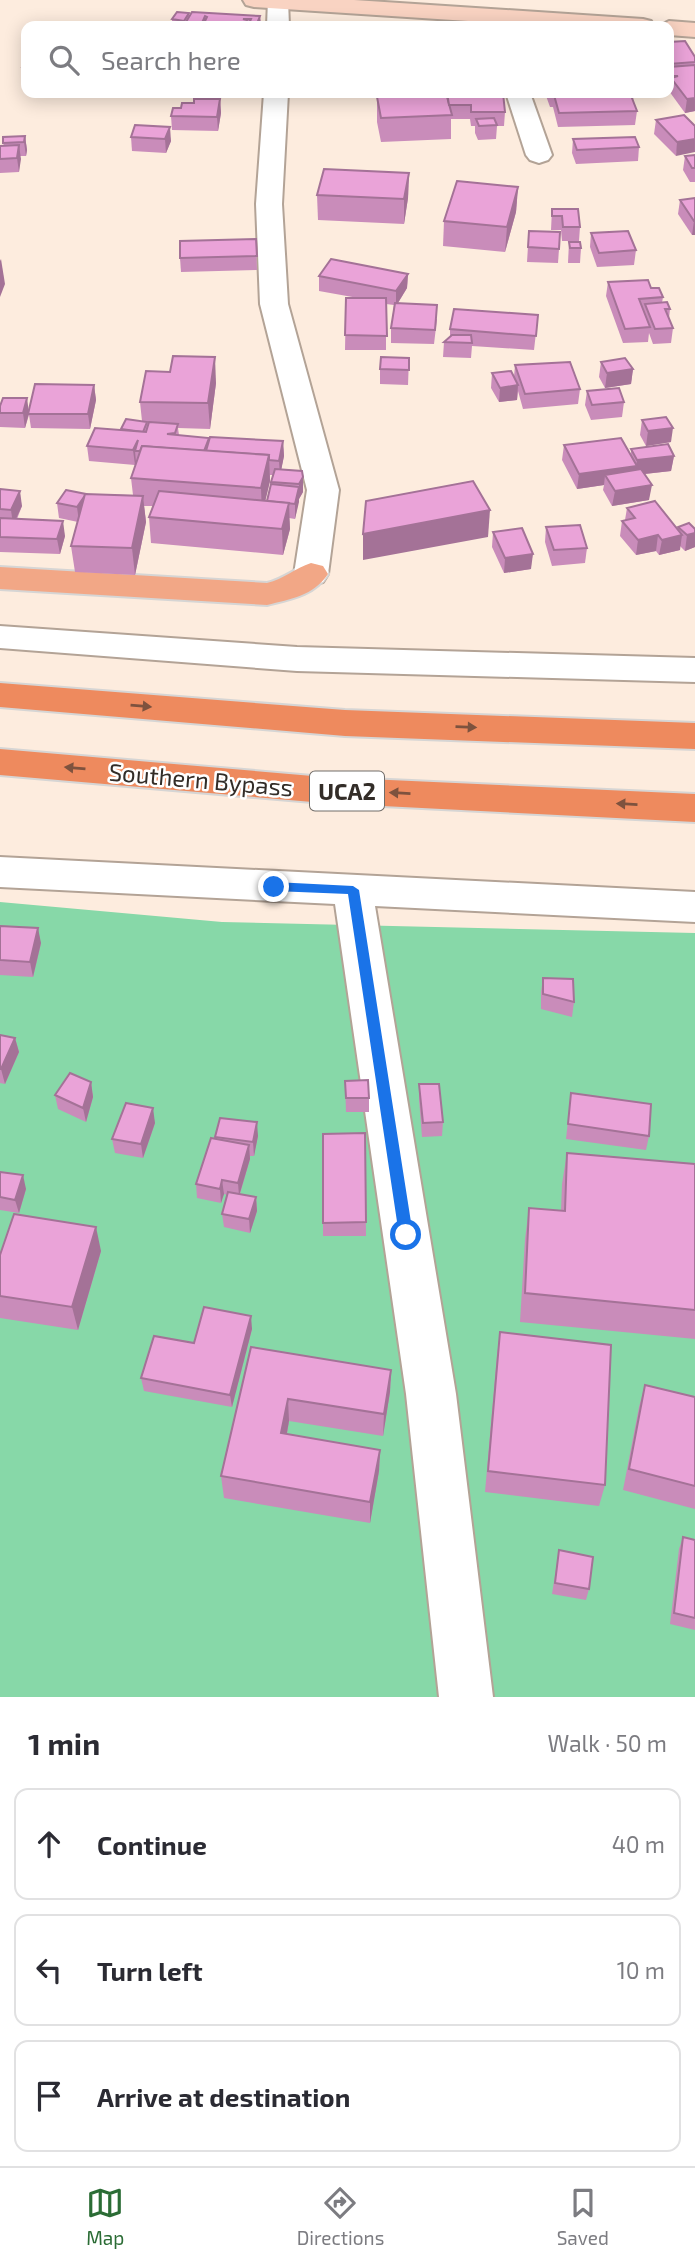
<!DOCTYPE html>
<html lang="en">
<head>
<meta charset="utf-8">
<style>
  body { margin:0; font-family:"Exo 2",sans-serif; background:#f7f7f7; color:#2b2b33 }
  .stop { position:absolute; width:21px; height:21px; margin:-16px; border:5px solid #1a73e8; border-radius:50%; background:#fff }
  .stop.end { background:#1a73e8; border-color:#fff; box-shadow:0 2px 7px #0008 }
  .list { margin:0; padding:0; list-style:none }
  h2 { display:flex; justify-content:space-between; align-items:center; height:91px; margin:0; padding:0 28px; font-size:30px }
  h2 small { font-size:23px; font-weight:400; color:#7c7c81 }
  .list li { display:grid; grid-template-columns:46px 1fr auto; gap:21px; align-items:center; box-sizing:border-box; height:112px; margin:0 14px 14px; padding:0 14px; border:2px solid #e1e1e2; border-radius:14px }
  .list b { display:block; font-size:26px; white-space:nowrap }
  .list em { font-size:23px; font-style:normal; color:#7c7c81 }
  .icon { flex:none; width:38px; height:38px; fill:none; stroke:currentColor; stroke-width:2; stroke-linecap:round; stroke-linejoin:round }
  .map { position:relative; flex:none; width:695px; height:1697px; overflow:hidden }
  .search { position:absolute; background:#fff; box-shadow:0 4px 18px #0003; left:21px; right:21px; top:21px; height:77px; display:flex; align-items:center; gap:18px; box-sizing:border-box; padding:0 24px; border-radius:14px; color:#7c7c81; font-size:26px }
  .sheet { height:469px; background:#fff }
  nav { display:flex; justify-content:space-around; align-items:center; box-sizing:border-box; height:98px; border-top:2px solid #e1e1e2; background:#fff; font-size:19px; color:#7c7c81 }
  nav a { display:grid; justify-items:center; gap:4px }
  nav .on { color:#2b6c35 }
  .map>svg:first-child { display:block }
  .green { fill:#87d8a8 }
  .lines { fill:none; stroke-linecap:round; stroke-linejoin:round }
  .minor-casing { stroke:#b3a396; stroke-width:4 }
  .secondary-casing { stroke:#b3a396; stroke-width:4 }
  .primary-casing { stroke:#d6d5d4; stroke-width:4 }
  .trunk-casing { stroke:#d6d5d4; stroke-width:4 }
  .minor { fill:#fff; fill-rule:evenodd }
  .secondary { fill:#f9d3c2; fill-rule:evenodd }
  .primary { fill:#f2a786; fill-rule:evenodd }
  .trunk { fill:#ee8a5e; fill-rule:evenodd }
  .wall { fill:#c98cba; fill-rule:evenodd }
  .shaded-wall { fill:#a47297 }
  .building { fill:#eaa3d8; stroke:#a47297; stroke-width:2 }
  .oneway { fill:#7e523e }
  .route { fill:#1a73e8 }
  .labels { text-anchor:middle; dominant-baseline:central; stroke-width:5; stroke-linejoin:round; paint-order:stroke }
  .shield { fill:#fff; stroke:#706c68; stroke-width:2 }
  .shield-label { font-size:23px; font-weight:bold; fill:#332d28 }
  .street-label { font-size:24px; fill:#332d28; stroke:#fff }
</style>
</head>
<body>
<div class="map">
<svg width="695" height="1697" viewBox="0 0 695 1697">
  <rect width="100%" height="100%" fill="#fdecde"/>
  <polygon class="green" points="0,902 222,922 695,933 695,1697 0,1697"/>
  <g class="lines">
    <defs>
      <g id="minor">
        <polygon points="268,0 288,0 289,26 267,26"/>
        <polygon points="264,93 288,93 282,204 288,304 339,490 328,574 323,582 311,585 299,582 294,574 307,490 260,304 256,204"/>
        <polygon points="506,93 530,93 552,155 548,160 539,163 530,160 526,155"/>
        <polygon points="0,626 297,647 695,658 695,682 297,671 0,648"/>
        <polygon points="0,857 695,892 695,922 375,906 456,1394 493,1697 439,1697 406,1394 335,904 0,887"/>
      </g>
      <g id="secondary">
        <polygon points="243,0 354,0 643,19 651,21 654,26 546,26 254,7 246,5"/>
        <polygon points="669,21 695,23 695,37 669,35 669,26 659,26"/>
      </g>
      <path id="primary" d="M311 563 323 566 328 574C313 596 291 599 267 605L0 589V567L267 583C284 579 295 568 311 563Z"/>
      <g id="trunk">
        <polygon points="0,683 345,710 695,723 695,749 345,736 0,707"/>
        <polygon points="0,749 324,777 695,794 695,822 324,803 0,775"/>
      </g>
    </defs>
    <use href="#minor" class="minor-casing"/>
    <use href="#secondary" class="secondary-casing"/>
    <use href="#primary" class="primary-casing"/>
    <use href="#trunk" class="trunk-casing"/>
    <use href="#minor" class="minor"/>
    <use href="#secondary" class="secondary"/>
    <use href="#primary" class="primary"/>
    <use href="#trunk" class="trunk"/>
  </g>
  <g class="wall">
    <polygon points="189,13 189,16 260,16 261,26 172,26 172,19"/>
    <polygon points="669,42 695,57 695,111 685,113 669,91"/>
    <polygon points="26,60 26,81 24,81 22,67"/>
    <polygon points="320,93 400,93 400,95 320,94"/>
    <polygon points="407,93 446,93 447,97 505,112 504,126 497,126 496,139 478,140 475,133 475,126 471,126 470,119 451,119 451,139 381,142 377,122 377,97 407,96"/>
    <polygon points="545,93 634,93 633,101 637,111 635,125 558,127 553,107 550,107"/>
    <polygon points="220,99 221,113 218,131 172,130 171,116 181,108 194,103"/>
    <polygon points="684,115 676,156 654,134 656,120"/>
    <polygon points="135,125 171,141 166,153 132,151 131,137"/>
    <polygon points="25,136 27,150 26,156 20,156 19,172 0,173 0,146 4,146 3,143"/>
    <polygon points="573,139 639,147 638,161 576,164 572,153"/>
    <polygon points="695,155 695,182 690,182 683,170 685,156"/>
    <polygon points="409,173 408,198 404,224 318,220 317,195"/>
    <polygon points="518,187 516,212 505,252 443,246 444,221"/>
    <polygon points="695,198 695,235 692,235 678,214 680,200"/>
    <polygon points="552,209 580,227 579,241 562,241 561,230 551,230"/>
    <polygon points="529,231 559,249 558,263 527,262"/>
    <polygon points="591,233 636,250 634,265 597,267 590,247"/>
    <polygon points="256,239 257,270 181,272 180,258"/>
    <polygon points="569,242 581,248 580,263 568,263"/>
    <polygon points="408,274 407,288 398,303 437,319 434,344 391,343 391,328 394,305 386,304 386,350 345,350 346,298 358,298 319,291 319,276"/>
    <polygon points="608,282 651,288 663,297 662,303 670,309 669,318 673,328 671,343 653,344 649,333 648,342 623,343 606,296"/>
    <polygon points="538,315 534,350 472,346 471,358 443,357 444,342 450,337 450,329"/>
    <polygon points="409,358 408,385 380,384 380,369"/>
    <polygon points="601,362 633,369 631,384 605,388 599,377"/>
    <polygon points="515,365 580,389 578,404 523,409 518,391 517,400 499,402 491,388 492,373 514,377"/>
    <path d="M216 383 210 429 178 428 179 435 209 438V442L283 441 284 456 281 470 303 477V492L299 499 295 519 289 518 290 529 283 555 151 543 149 517 153 506H144L146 522 135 575 75 572 71 546 78 522 59 518 57 503 85 494 133 495 131 478 136 462 135 465 89 461 87 446 121 430V429L142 421 140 402ZM270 475H273L272 484 267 501H265L270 481Z"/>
    <polygon points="94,385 96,400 90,429 31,428 29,415 25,428 0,427 0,406 29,412"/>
    <polygon points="587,391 624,402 622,417 591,420 585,405"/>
    <polygon points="642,420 671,442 646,446 640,435"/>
    <polygon points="564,445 631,454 631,449 674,456 671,471 645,474 649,500 612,506 603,490 604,485 577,489 562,460"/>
    <polygon points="0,489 22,506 17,519 65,536 60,554 0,552"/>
    <polygon points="627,508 678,529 678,527 689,523 695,547 685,551 680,546 680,550 659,555 656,551 636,555 620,536 622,521 625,520"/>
    <polygon points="546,527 587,548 585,563 552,566 545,542"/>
    <polygon points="493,532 531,569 504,573 492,547"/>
    <polygon points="0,926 41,943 33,977 0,975"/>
    <polygon points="543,978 574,1002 572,1017 541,1009 541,992"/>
    <polygon points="0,1035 15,1038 19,1052 5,1084 0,1083"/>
    <polygon points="345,1081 369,1098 369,1112 346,1112"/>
    <polygon points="91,1082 93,1097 86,1122 58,1109 55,1095"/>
    <polygon points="419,1084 443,1122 442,1136 422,1137 419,1099"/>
    <polygon points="571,1093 649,1136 646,1150 566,1139"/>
    <polygon points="155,1123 143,1158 115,1153 112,1139"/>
    <polygon points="365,1133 366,1236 323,1236 323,1134"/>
    <polygon points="258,1136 254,1156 250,1156 250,1159 240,1194 256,1197 257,1211 250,1233 224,1227 222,1214 227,1195 224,1194 221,1203 197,1198 196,1184 215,1139 215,1137"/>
    <polygon points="567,1153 695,1164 695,1339 520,1322 525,1239 529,1208 561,1211 562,1184"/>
    <polygon points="0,1172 26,1189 19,1213 0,1210"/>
    <polygon points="101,1251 78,1330 0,1318 0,1255"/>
    <polygon points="252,1329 232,1407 144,1391 141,1378 194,1343"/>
    <polygon points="500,1332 605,1485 599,1506 485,1492 497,1355"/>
    <polygon points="251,1347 391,1370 390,1392 383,1436 289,1421 287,1434 380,1450 379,1471 370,1523 224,1498 221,1476"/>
    <polygon points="645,1385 695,1397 695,1509 623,1490 639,1407"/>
    <polygon points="683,1537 695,1540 695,1630 670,1624 679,1549"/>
    <polygon points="559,1550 589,1589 586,1600 552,1594"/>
  </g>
  <g class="shaded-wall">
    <polygon points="260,16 261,26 256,26"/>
    <polygon points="695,98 695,111 685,113 687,99"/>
    <polygon points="220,99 221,113 218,131 217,117"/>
    <polygon points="170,127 171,141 166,153 165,139"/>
    <polygon points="25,136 27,150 26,156 24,142"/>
    <polygon points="695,139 695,152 676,156 677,142"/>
    <polygon points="19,145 21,159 19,172 17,158"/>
    <polygon points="409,173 408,198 404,224 404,199"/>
    <polygon points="518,187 516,212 505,252 507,227"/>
    <polygon points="694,221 695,221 695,235 692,235"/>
    <polygon points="1,259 5,284 0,297 0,261"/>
    <polygon points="408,274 407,288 396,306 396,291"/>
    <polygon points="215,357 216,383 210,429 208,403"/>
    <polygon points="633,369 631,384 605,388 607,373"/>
    <polygon points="94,385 96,400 90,429 88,414"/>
    <polygon points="518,385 517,400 499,402 500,388"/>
    <polygon points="27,398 29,413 25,428 23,413"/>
    <polygon points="673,428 671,442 646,446 648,431"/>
    <polygon points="138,440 135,451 136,462 135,465 133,450"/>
    <polygon points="283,441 284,456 280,476 279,461"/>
    <polygon points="269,455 270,481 262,515 261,488"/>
    <polygon points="674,456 671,471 635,475 605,475 604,485 577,489 579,474 636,466 637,460"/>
    <polygon points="303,477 303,492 299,499 299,484"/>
    <polygon points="652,485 649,500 612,506 615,491"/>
    <polygon points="299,487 299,502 295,519 295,504"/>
    <polygon points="20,491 22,506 13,525 11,510"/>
    <polygon points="86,494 79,522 77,507"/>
    <polygon points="143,496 146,522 135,575 132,548"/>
    <polygon points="289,503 290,529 283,555 282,529"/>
    <polygon points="490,510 488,537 363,560 363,534"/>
    <polygon points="63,521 65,536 60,554 57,539"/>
    <polygon points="695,533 695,547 685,551 687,535"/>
    <polygon points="658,535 656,551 636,555 638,540"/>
    <polygon points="682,535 680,550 659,555 662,540"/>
    <polygon points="533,554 531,569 504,573 505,558"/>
    <polygon points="38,928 41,943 33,977 30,962"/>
    <polygon points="15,1038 19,1052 5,1084 1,1069"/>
    <polygon points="91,1082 93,1097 86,1122 83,1108"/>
    <polygon points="153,1108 155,1123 143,1158 141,1144"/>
    <polygon points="257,1122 258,1136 254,1156 253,1142"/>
    <polygon points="249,1145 250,1159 239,1196 238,1183"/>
    <polygon points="23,1175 26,1189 19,1213 15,1200"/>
    <polygon points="222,1180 224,1194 221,1203 220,1189"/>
    <polygon points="256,1197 257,1211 250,1233 249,1219"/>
    <polygon points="96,1227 101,1251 78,1330 72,1307"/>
    <polygon points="251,1316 252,1329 232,1407 230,1395"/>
    <polygon points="391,1370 390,1392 383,1436 384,1414"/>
    <polygon points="288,1399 289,1421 283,1455 281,1433"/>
    <polygon points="380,1450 379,1471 370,1523 370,1502"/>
  </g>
  <g class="building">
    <polygon points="177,12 189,13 184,21 172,19"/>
    <polygon points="192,12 260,16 256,26 248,26 251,19 243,19 247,20 244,26 230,25 230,26 211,26 213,23 204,23 207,17 205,16 202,23 186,22"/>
    <polygon points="532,22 608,25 608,26 532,26"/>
    <polygon points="357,24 358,26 314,26"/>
    <polygon points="412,24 436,26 411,26"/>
    <polygon points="685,41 695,57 695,62 669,64 669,42"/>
    <polygon points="24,60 26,60 26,67 22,67"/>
    <polygon points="695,65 695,98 687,99 671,78 678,76 669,76 669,67"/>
    <polygon points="408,93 446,93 452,115 381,118 377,97 409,96"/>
    <polygon points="447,93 503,93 505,112 471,112 471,105 449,105"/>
    <polygon points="630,93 637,111 559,113 554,95"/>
    <polygon points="194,99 220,99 217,117 171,116 173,108 181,108 182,103 194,103"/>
    <polygon points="684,115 695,126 695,139 677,142 656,120"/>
    <polygon points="494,118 497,125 479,126 476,119"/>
    <polygon points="135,125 170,127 165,139 131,137"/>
    <polygon points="25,136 24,142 3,143 3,137"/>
    <polygon points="635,137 639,147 577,150 573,139"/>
    <polygon points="19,145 17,158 0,159 0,146"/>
    <polygon points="695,155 695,168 692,168 685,156"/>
    <polygon points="324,169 409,173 404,199 317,195"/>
    <polygon points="457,181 518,187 507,227 444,221"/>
    <polygon points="695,198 695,221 694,221 680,200"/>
    <polygon points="552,209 578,209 580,227 563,227 562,216 552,216"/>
    <polygon points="529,231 560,232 559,249 528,247"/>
    <polygon points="628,231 636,250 599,253 591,233"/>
    <polygon points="256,239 257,256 180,258 180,241"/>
    <polygon points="569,242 580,242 581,248 570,248"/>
    <polygon points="331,259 408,274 396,291 319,276"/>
    <polygon points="648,280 651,288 659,288 663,297 639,299 650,327 625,329 608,282"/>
    <polygon points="346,298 386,298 387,336 345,335"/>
    <polygon points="667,302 670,309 665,309 673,328 655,329 645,304"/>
    <polygon points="395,303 437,305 435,330 391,328"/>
    <polygon points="454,309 538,315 536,336 450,329"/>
    <polygon points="452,335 471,335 472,343 444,342"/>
    <polygon points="173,356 215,357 208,403 140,402 146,371 170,372"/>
    <polygon points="381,357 409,358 409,370 380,369"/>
    <polygon points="625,358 633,369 607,373 601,362"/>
    <polygon points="570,362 580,389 525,394 515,365"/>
    <polygon points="511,371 518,385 500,388 492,373"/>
    <polygon points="35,384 94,385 88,414 28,414"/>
    <polygon points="619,388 624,402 592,405 587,391"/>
    <polygon points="3,398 27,398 23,413 0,413 0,406"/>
    <polygon points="666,417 673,428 648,431 642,420"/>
    <polygon points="126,419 147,422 143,432 121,429"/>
    <polygon points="149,422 178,424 175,433 167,434 209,438 204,451 142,446 140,451 135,451 138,440 133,450 87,446 95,428 146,432"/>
    <polygon points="210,437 283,441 279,461 269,460 269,455 206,451"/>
    <polygon points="621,438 637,466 579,474 564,445"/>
    <polygon points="668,444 674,456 637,460 631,449"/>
    <polygon points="142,446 269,455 261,488 131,478"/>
    <polygon points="275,469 302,471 303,477 299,484 271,482"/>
    <polygon points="641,469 652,485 615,491 605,475"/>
    <polygon points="473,481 490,510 363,534 366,501"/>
    <polygon points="271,484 299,487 295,504 267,501"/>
    <polygon points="0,489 20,491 11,510 0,509"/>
    <polygon points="66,490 86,494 77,507 57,503"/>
    <polygon points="159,491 289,503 282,529 149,517"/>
    <polygon points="85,494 143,496 132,548 71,546"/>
    <polygon points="655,501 682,535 662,540 658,535 638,540 622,521 635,518 627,508"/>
    <polygon points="0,518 63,521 57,539 0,537"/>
    <polygon points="689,523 695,529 695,533 687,535 678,527"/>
    <polygon points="580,525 587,548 554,550 546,527"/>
    <polygon points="522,528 533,554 505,558 493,532"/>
    <polygon points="0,926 38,928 30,962 0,960"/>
    <polygon points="543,978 573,979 574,1002 543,994"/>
    <polygon points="0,1035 15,1038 1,1069 0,1069"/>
    <polygon points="70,1073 91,1082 83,1108 55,1095"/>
    <polygon points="368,1080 369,1098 346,1098 345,1081"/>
    <polygon points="419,1084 439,1084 443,1122 423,1123"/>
    <polygon points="571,1093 651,1104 649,1136 568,1124"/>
    <polygon points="126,1103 153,1108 141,1144 112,1139"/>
    <polygon points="220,1118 257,1122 253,1142 215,1137"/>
    <polygon points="365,1133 366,1222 323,1223 323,1134"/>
    <polygon points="211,1138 249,1145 238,1183 222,1180 220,1189 196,1184"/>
    <polygon points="567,1153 695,1164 695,1310 525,1293 529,1208 565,1211"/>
    <polygon points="0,1172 23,1175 15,1200 0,1197"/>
    <polygon points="228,1192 256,1197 249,1219 222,1214"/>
    <polygon points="14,1214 96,1227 72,1307 0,1296 0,1255"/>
    <polygon points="204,1307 251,1316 230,1395 141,1378 154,1336 194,1343"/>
    <polygon points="500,1332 611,1345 605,1485 488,1471"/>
    <polygon points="251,1347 391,1370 384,1414 288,1399 281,1433 380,1450 370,1502 221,1476"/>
    <polygon points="645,1385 695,1397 695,1486 629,1469"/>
    <polygon points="683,1537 695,1540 695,1618 674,1613"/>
    <polygon points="559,1550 593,1557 589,1589 555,1583"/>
  </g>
  <defs><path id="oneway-solid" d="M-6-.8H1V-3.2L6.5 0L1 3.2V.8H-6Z" transform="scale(1.75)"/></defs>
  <g class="oneway">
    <use href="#oneway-solid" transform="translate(141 706) rotate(5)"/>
    <use href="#oneway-solid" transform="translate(466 727) rotate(2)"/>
    <use href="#oneway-solid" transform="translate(75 768) rotate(-175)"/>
    <use href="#oneway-solid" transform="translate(400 793) rotate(-177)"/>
    <use href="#oneway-solid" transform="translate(627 804) rotate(-177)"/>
  </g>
  <polygon class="route" points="274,882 353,886 359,890 413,1235 411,1239 401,1239 399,1235 348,894 274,891 268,887"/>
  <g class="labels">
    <rect class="shield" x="310" y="771.5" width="74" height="39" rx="5"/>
    <g class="shield-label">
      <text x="347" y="791">UCA2</text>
    </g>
    <g class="street-label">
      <text transform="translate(201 779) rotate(5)">Southern Bypass</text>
    </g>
  </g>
</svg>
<div class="stop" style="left:406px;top:1235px"></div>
<div class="stop end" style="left:274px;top:887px"></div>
<div class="search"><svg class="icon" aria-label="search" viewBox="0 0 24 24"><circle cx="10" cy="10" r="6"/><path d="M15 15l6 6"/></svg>Search here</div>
</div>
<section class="sheet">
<h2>1 min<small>Walk · 50 m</small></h2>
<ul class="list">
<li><svg class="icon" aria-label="ahead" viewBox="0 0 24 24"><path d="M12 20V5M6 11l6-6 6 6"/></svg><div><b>Continue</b></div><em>40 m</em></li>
<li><svg class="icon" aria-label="left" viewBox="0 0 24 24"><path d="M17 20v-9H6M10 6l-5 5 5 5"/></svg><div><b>Turn left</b></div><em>10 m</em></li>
<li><svg class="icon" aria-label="arrive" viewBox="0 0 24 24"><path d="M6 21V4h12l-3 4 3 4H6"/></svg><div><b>Arrive at destination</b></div></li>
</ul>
</section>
<nav>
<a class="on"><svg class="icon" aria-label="map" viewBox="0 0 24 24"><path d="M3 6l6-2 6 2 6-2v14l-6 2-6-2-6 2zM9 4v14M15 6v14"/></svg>Map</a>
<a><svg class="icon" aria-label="directions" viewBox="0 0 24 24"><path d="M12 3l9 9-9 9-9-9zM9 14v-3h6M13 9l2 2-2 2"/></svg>Directions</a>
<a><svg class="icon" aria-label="saved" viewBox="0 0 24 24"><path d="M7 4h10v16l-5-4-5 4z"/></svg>Saved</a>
</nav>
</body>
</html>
